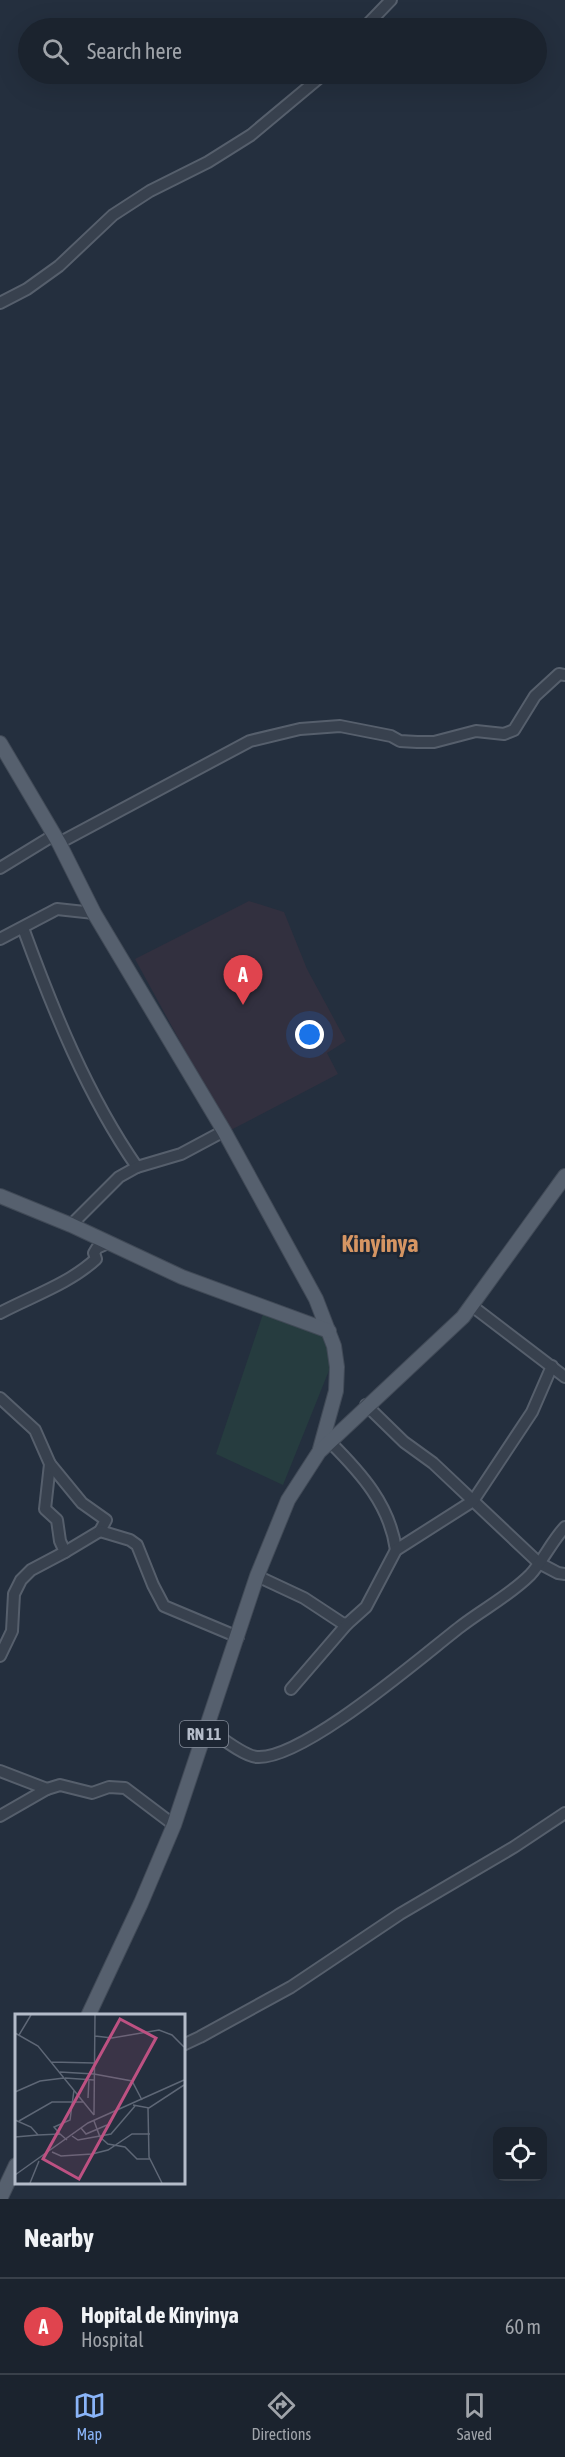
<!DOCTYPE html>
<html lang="en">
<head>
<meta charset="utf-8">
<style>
  body { margin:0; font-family:"Asap Condensed",sans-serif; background:#282f3a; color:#f1f3f6 }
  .controls { position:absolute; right:18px; bottom:18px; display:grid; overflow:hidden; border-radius:12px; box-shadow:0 6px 24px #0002 }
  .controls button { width:54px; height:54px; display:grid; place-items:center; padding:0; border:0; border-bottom:2px solid #39404a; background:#1b232e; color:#f1f3f6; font:30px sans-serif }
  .you { position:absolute; left:310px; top:1035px; width:21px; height:21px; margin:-15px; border:4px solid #fff; border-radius:50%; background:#1a73e8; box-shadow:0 0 0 9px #1a73e833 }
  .badge { display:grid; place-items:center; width:39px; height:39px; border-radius:50%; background:#8ab4f8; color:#fff; font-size:20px; font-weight:700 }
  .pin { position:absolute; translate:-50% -50px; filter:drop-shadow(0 2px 3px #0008) }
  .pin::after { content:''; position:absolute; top:32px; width:21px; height:18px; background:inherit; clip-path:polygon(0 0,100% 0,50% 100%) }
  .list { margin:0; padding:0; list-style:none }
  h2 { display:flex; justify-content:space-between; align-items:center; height:78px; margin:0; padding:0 24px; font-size:26px }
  h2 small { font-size:20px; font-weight:400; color:#a0a4aa }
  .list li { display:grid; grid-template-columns:39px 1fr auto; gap:18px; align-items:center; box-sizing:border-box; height:96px; padding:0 24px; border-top:2px solid #39404a }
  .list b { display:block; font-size:22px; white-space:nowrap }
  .list p { margin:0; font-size:20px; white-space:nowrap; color:#a0a4aa }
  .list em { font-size:20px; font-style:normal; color:#a0a4aa }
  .icon { flex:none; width:33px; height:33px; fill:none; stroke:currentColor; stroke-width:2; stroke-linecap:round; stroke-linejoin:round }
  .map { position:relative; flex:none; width:565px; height:2199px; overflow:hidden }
  .search { position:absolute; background:#1b232e; box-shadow:0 6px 24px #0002; left:18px; right:18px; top:18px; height:66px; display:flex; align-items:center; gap:15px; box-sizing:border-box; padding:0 21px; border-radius:33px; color:#a0a4aa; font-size:22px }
  .sheet { height:174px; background:#1b232e }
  nav { display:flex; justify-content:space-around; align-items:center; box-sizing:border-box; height:84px; border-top:2px solid #39404a; background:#1b232e; font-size:16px; color:#a0a4aa }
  nav a { display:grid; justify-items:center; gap:3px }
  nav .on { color:#8ab4f8 }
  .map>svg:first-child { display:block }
  .medical { fill:#32303f }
  .green { fill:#263c3f }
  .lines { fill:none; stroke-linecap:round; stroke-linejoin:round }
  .minor-casing { stroke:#565f6c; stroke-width:14 }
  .major-casing { stroke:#414a57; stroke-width:16 }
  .minor { stroke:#38414e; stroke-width:10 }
  .major { stroke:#56606e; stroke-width:14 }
  .labels { text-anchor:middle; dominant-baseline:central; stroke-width:5; stroke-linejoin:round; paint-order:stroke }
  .shield { fill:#1d2633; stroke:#878f9c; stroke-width:1.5 }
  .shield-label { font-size:16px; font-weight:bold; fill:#b4bcc9 }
  .district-label { font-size:24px; font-weight:bold; fill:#d59563; stroke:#1d2633 }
  .inset-road { fill:none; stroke:#5e6776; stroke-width:1.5 }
  .view { fill:#bd5182; fill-opacity:0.15; stroke:#bd5182; stroke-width:3 }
  .inset-edge { fill:none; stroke:#b4bcc9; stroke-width:3 }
</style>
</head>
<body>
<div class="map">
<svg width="565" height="2199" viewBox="0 0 565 2199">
  <rect width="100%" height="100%" fill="#242f3e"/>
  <polygon class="medical" points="249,901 284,912 307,969 346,1041 327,1053 338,1074 229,1131 135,959"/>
  <polygon class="green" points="263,1314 325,1336 334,1358 283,1485 216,1454"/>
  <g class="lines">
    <defs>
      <g id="minor">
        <polyline points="364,28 391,0"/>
        <polyline points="0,303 27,289 59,266 113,215 150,191 208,162 251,135 324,74"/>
        <polyline points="59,843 250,741 300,729 340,726 391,736 400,741 417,742 434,742 476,731 504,734 514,730 535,696 559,674 565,675"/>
        <polyline points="0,868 54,835"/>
        <path d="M23 928C53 1010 87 1095 137 1167"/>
        <polyline points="0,939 57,909 94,913"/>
        <polyline points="71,1225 119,1177 137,1167 181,1154 224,1131"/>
        <polyline points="472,1306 565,1377"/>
        <path d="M0 1313C32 1296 69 1284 96 1259L94 1253 97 1248 108 1243"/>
        <polyline points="0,1398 35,1430 50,1464 45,1509 57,1520 60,1541 65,1552 31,1570 21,1580 14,1594 12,1631 0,1656"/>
        <polyline points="366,1405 404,1442 433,1463 539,1563 558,1573 565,1574"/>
        <path d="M330 1442C361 1473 390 1505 396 1550"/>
        <polyline points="50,1464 82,1503 106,1520 100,1531 65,1552"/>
        <polyline points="100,1531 130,1540 137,1545 153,1585 164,1606 238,1637"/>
        <polyline points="257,1576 304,1598 342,1623 347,1624 366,1607 396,1550 473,1501 532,1412 552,1366"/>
        <polyline points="291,1689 347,1624"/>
        <path d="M206 1727C218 1735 243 1756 257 1757 303 1760 421 1657 460 1627 483 1609 509 1596 530 1575 543 1561 551 1542 565 1527"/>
        <polyline points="0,1771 47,1789"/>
        <polyline points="0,1816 47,1789 60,1785 92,1793 109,1787 125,1788 174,1825"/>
        <polyline points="183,2045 200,2037 291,1987 400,1914 514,1847 565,1813"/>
      </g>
      <g id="major">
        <polyline points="0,743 59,843 94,913 224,1131 316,1299 334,1346 337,1367 336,1391 320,1449"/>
        <polyline points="0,1196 71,1225 182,1277 329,1331"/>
        <polyline points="88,2016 141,1903 174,1825 257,1576 288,1500 319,1452 463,1317 565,1176"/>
        <polyline points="0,2199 16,2165"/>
      </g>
    </defs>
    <use href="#minor" class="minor-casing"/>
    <use href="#major" class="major-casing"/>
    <use href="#minor" class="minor"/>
    <use href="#major" class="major"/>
  </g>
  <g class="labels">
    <rect class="shield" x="180" y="1721" width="48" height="26" rx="4.5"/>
    <g class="shield-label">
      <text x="204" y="1734">RN 11</text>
    </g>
    <g class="district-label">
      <text x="380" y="1243">Kinyinya</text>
    </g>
  </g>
  <g transform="translate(15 2014)">
    <rect width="170" height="170" fill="#242f3e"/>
    <path class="inset-road" d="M0 19 23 32 79 101M4 21 16 1M80 22 97 24 144 16 157 21 169 33M36 48 79 49M45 58 79 60M79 60 117 67 127 86M50 64 79 66M0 78 25 67 49 64M73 84 74 65M118 91 134 94 169 71M133 94 134 143 147 169M79 101 80 1M0 106 16 113 23 121 45 120 52 126M4 107 37 88H68M79 107 85 123 93 130 110 133 122 145H135M66 114 71 120 92 111M45 120 39 113 55 106 59 76M57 122 63 126 96 120 120 92M0 123 23 121M37 138 46 142 77 140 93 136 117 120H135M0 161 73 109 169 66M15 169 24 147"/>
    <path class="view" d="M105 5 141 24 64 165 28 145Z"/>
    <rect width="170" height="170" class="inset-edge"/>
  </g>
</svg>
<div class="controls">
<button><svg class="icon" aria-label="locate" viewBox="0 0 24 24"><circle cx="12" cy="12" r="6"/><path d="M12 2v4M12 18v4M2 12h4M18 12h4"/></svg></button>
</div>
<div class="you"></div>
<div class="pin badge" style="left:243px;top:1005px;background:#e0444e">A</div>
<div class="search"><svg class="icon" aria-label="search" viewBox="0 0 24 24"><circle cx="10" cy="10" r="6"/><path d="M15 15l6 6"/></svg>Search here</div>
</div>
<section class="sheet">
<h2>Nearby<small></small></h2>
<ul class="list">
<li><span class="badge" style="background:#e0444e">A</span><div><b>Hopital de Kinyinya</b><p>Hospital</p></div><em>60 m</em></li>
</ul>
</section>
<nav>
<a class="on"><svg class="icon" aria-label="map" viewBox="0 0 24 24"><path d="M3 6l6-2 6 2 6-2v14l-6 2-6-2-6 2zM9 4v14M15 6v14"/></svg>Map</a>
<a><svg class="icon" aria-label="directions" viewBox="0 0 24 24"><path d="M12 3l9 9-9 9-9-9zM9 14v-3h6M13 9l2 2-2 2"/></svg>Directions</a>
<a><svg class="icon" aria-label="saved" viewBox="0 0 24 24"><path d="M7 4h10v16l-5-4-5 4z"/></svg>Saved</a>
</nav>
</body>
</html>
